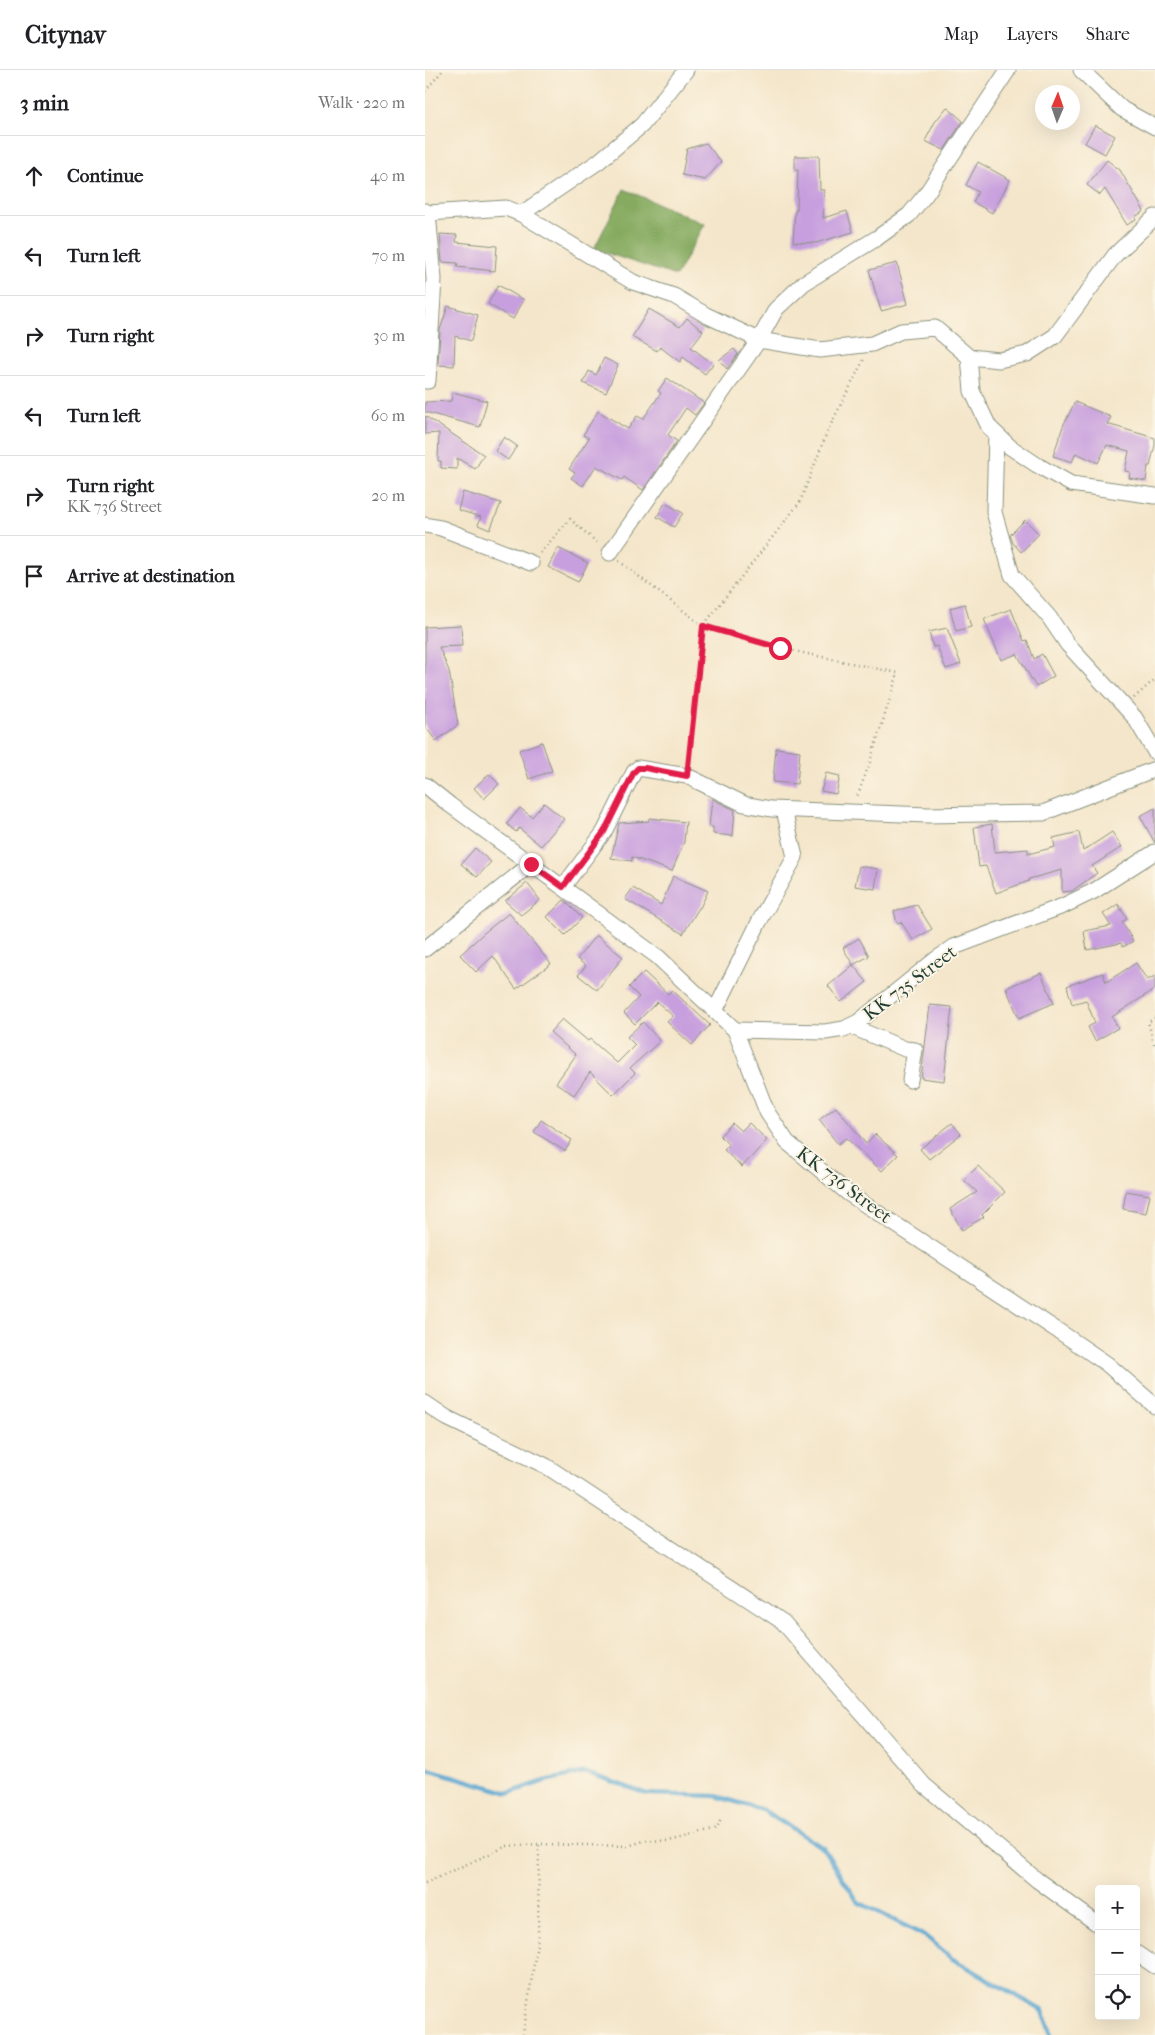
<!DOCTYPE html>
<html lang="en">
<head>
<meta charset="utf-8">
<style>
  body { margin:0; font-family:"IM FELL French Canon",serif; background:#f2f2f2; color:#202124 }
  .controls { position:absolute; right:15px; bottom:15px; display:grid; overflow:hidden; border-radius:5px; box-shadow:0 5px 20px #0002 }
  .controls button { width:45px; height:45px; display:grid; place-items:center; padding:0; border:0; border-bottom:1px solid #e0e0e0; background:#fff; color:#202124; font:25px sans-serif }
  .compass { position:absolute; left:610px; top:15px; width:45px; height:45px; border-radius:50%; background:#fff; box-shadow:0 5px 20px #0002; rotate:2deg }
  .stop { position:absolute; width:15px; height:15px; margin:-11px; border:4px solid #e11d48; border-radius:50%; background:#fff }
  .stop.end { background:#e11d48; border-color:#fff; box-shadow:0 1px 5px #0008 }
  .list { margin:0; padding:0; list-style:none }
  h2 { display:flex; justify-content:space-between; align-items:center; height:65px; margin:0; padding:0 20px; font-size:21px }
  h2 small { font-size:16px; font-weight:400; color:#757577 }
  .list li { display:grid; grid-template-columns:32px 1fr auto; gap:15px; align-items:center; box-sizing:border-box; height:80px; padding:0 20px; border-top:1px solid #e0e0e0 }
  .list b { display:block; font-size:19px; white-space:nowrap }
  .list p { margin:0; font-size:16px; white-space:nowrap; color:#757577 }
  .list em { font-size:16px; font-style:normal; color:#757577 }
  .icon { flex:none; width:28px; height:28px; fill:none; stroke:currentColor; stroke-width:2; stroke-linecap:round; stroke-linejoin:round }
  .map { position:relative; flex:none; width:730px; height:1965px; overflow:hidden }
  header { display:flex; align-items:center; gap:30px; box-sizing:border-box; height:70px; padding:0 25px; background:#fff; border-bottom:1px solid #e0e0e0 }
  header strong { font-size:24px }
  nav { display:flex; gap:28px; margin-inline-start:auto; font-size:18px }
  main { display:flex }
  aside { flex:1; background:#fff }
  .map>svg:first-child { display:block }
  .forest { fill:#86ab60; stroke:#52744a }
  .lines { fill:none; stroke-linecap:round; stroke-linejoin:round }
  .stream { stroke:#57a4d0; stroke-width:4.5 }
  .building { fill:#c79fde }
  .minor-casing { stroke:#8a927f; stroke-width:17 }
  .path { stroke:#8a927f; stroke-width:2.5; stroke-dasharray:1 4; stroke-linecap:butt }
  .minor { stroke:#fff; stroke-width:15 }
  .route { stroke:#e11d48; stroke-width:6 }
  .labels { text-anchor:middle; dominant-baseline:central; stroke-width:4; stroke-linejoin:round; paint-order:stroke }
  .street-label { font-size:19px; fill:#1f3d34; stroke:#fcf5e5 }
</style>
</head>
<body>
<header>
<strong>Citynav</strong>
<nav><a>Map</a><a>Layers</a><a>Share</a></nav>
</header>
<main>
<aside>
<h2>3 min<small>Walk · 220 m</small></h2>
<ul class="list">
<li><svg class="icon" aria-label="ahead" viewBox="0 0 24 24"><path d="M12 20V5M6 11l6-6 6 6"/></svg><div><b>Continue</b></div><em>40 m</em></li>
<li><svg class="icon" aria-label="left" viewBox="0 0 24 24"><path d="M17 20v-9H6M10 6l-5 5 5 5"/></svg><div><b>Turn left</b></div><em>70 m</em></li>
<li><svg class="icon" aria-label="right" viewBox="0 0 24 24"><path d="M7 20v-9h11M14 6l5 5-5 5"/></svg><div><b>Turn right</b></div><em>30 m</em></li>
<li><svg class="icon" aria-label="left" viewBox="0 0 24 24"><path d="M17 20v-9H6M10 6l-5 5 5 5"/></svg><div><b>Turn left</b></div><em>60 m</em></li>
<li><svg class="icon" aria-label="right" viewBox="0 0 24 24"><path d="M7 20v-9h11M14 6l5 5-5 5"/></svg><div><b>Turn right</b><p>KK 736 Street</p></div><em>20 m</em></li>
<li><svg class="icon" aria-label="arrive" viewBox="0 0 24 24"><path d="M6 21V4h12l-3 4 3 4H6"/></svg><div><b>Arrive at destination</b></div></li>
</ul>
</aside>
<div class="map">
<svg width="730" height="1965" viewBox="0 0 730 1965">
  <rect width="100%" height="100%" fill="#fcf5e5"/>
  <filter id="ink" filterUnits="userSpaceOnUse"><feTurbulence type="fractalNoise" baseFrequency=".02" numOctaves="2"/><feDisplacementMap in="SourceGraphic" scale="10" xChannelSelector="R" yChannelSelector="G"/><feConvolveMatrix kernelMatrix="1 2 1 2 8 2 1 2 1" color-interpolation-filters="sRGB"/></filter>
  <filter id="wash" filterUnits="userSpaceOnUse"><feTurbulence type="fractalNoise" baseFrequency=".0096" numOctaves="4" result="noise"/><feDisplacementMap in="SourceGraphic" scale="20" xChannelSelector="R" yChannelSelector="G"/><feGaussianBlur stdDeviation="1.12" result="paint"/><feColorMatrix in="noise" values="0 0 0 0 0 0 0 0 0 0 0 0 0 0 0 0 0 1.4 0 .05"/><feComposite in="paint" operator="in"/></filter>
  <g filter="url(#wash)">
    <rect width="100%" height="100%" fill="#f4e6ca"/>
    <polygon class="forest" points="199,119 280,154 251,206 169,179"/>
    <g class="lines">
      <polyline class="stream" points="0,1698 84,1723 120,1711 160,1702 222,1724 291,1726 338,1740 398,1778 433,1832 502,1867 526,1888 618,1941 626,1965"/>
    </g>
    <g id="blocks">
      <g class="building">
        <polygon points="522,37 538,51 519,80 500,71 510,52"/>
        <polygon points="670,55 690,66 680,84 660,73"/>
        <polygon points="281,73 296,92 280,110 257,105 262,79"/>
        <polygon points="370,86 394,86 395,120 399,120 398,148 422,141 428,162 391,173 368,172 370,140 372,140 373,100 370,100"/>
        <polygon points="682,90 695,100 719,141 710,147 711,149 702,155 680,119 675,125 662,115"/>
        <polygon points="553,92 585,110 567,143 548,132 553,122 541,115"/>
        <polygon points="15,164 32,165 31,172 72,176 70,201 32,197 33,193 17,192"/>
        <polygon points="472,193 483,234 456,241 444,200"/>
        <polygon points="73,215 99,230 88,249 63,234"/>
        <polygon points="23,236 53,245 46,271 30,266 29,296 13,295 15,260"/>
        <polygon points="224,239 255,257 262,248 278,261 266,277 288,294 280,304 258,287 255,292 235,277 232,281 207,267"/>
        <polygon points="309,279 313,284 302,299 294,290"/>
        <polygon points="179,288 193,295 181,323 158,313 164,301 171,305"/>
        <polygon points="242,308 279,333 270,345 261,338 243,365 252,371 218,420 199,407 197,410 171,396 158,416 146,408 150,403 144,399 164,368 158,365 173,341 203,359 212,346 218,349 236,323 233,321"/>
        <polygon points="28,322 62,331 55,357 0,342 0,332 26,331"/>
        <polygon points="650,332 686,347 682,354 730,368 730,375 725,396 723,396 721,411 704,408 705,402 700,401 704,381 682,375 673,393 651,383 647,392 628,386 638,356"/>
        <polygon points="0,346 59,385 50,399 32,388 32,399 16,398 16,391 13,391 14,363 0,364"/>
        <polygon points="79,367 92,376 83,390 70,381"/>
        <polygon points="38,422 76,433 65,460 53,455 56,447 33,440"/>
        <polygon points="240,433 258,443 249,457 232,447"/>
        <polygon points="600,450 614,464 596,482 588,473 585,465"/>
        <polygon points="133,478 163,493 153,512 123,497"/>
        <polygon points="540,534 546,557 531,561 525,538"/>
        <polygon points="586,539 599,571 602,570 609,589 617,584 629,606 611,617 592,584 576,590 559,549"/>
        <polygon points="36,555 37,576 14,577 24,601 33,655 11,671 0,656 0,557"/>
        <polygon points="522,558 536,594 521,599 512,576 508,577 504,562"/>
        <polygon points="117,672 127,701 104,709 94,680"/>
        <polygon points="351,678 375,681 372,714 348,712"/>
        <polygon points="401,703 415,706 411,724 396,721"/>
        <polygon points="64,704 74,714 59,729 49,718"/>
        <polygon points="287,729 310,740 308,766 288,764 288,757 284,757"/>
        <polygon points="119,733 139,749 116,776 94,758 91,762 82,754 95,738 107,747"/>
        <polygon points="730,738 730,773 715,746"/>
        <polygon points="224,748 261,752 259,772 247,801 207,787 207,791 186,788 194,753 224,751"/>
        <polygon points="567,754 570,782 603,779 603,784 630,777 628,768 654,762 658,781 687,762 697,777 667,796 672,803 647,821 637,822 637,800 604,809 604,811 571,823 561,796 554,797 549,757"/>
        <polygon points="50,778 66,792 52,807 36,794"/>
        <polygon points="434,796 453,799 450,819 430,816"/>
        <polygon points="248,806 283,821 275,838 274,838 258,864 200,829 208,818 236,835"/>
        <polygon points="102,813 115,830 96,845 80,831"/>
        <polygon points="139,830 157,848 140,865 122,847"/>
        <polygon points="693,834 702,849 697,852 708,871 698,877 696,873 662,880 659,861 686,856 678,844"/>
        <polygon points="492,835 507,859 488,870 476,852 472,853 469,841"/>
        <polygon points="84,843 126,894 91,919 68,886 51,902 35,885 60,862"/>
        <polygon points="171,865 198,887 172,920 153,905 161,896 152,889"/>
        <polygon points="434,868 444,886 428,895 418,878"/>
        <polygon points="711,893 722,910 730,906 730,919 687,947 693,958 670,971 663,957 670,953 661,930 647,934 642,916 678,903 681,912"/>
        <polygon points="428,895 442,912 416,932 403,916"/>
        <polygon points="219,902 243,924 247,920 285,955 267,975 242,952 248,946 232,932 210,954 199,943 214,927 204,917"/>
        <polygon points="616,903 629,933 594,948 581,918"/>
        <polygon points="505,935 527,937 519,1011 496,1008"/>
        <polygon points="137,949 163,971 165,969 192,993 210,975 202,967 218,952 235,971 205,998 210,1003 188,1025 165,1002 149,1025 131,1013 151,985 125,962"/>
        <polygon points="411,1037 441,1074 450,1064 473,1085 457,1101 421,1068 413,1074 394,1050"/>
        <polygon points="116,1050 147,1070 140,1081 109,1062"/>
        <polygon points="307,1053 316,1061 324,1053 342,1070 317,1097 299,1080 304,1075 295,1066"/>
        <polygon points="527,1053 536,1064 504,1089 495,1079"/>
        <polygon points="553,1096 580,1122 557,1145 559,1147 537,1160 525,1139 552,1122 539,1110"/>
        <polygon points="701,1121 725,1125 721,1143 698,1139"/>
      </g>
    </g>
  </g>
  <g filter="url(#ink)">
    <use href="#blocks" fill-opacity="0" stroke="#8a927f" stroke-width="1"/>
    <g class="lines">
      <defs>
        <g id="minor">
          <polyline points="656,0 697,39 730,57"/>
          <polyline points="0,141 3,143 81,138 96,144 208,212 249,226 281,245 334,270 395,280 447,274 476,261 510,258 544,287 574,290 602,284 630,266 690,185 730,147"/>
          <polyline points="96,144 173,92 217,55 261,0"/>
          <polyline points="544,287 547,321 564,357 585,377 612,395 646,414 730,426"/>
          <polyline points="0,311 3,311 9,209 3,143"/>
          <polyline points="571,364 569,442 587,505 624,547 643,575 710,648 730,682"/>
          <polyline points="0,455 16,458 106,493"/>
          <polyline points="185,483 334,270 351,239 379,213 452,168 484,145 501,124 583,0"/>
          <polyline points="0,715 25,735 233,887 310,960 342,1042 362,1072 424,1124 641,1266 682,1294 730,1336"/>
          <polyline points="138,817 179,762 209,702 213,698 262,706 319,734 346,739 503,745 618,743 730,699"/>
          <polyline points="0,879 106,794"/>
          <polyline points="290,941 334,852 370,787 359,740"/>
          <polyline points="425,956 480,979 490,980 485,1010"/>
          <polyline points="310,960 400,962 419,959 433,952 510,890 529,877 638,836 669,821 730,782"/>
          <polyline points="0,1333 22,1348 121,1396 358,1552 499,1715 612,1810 674,1855"/>
          <polyline points="711,1883 730,1896"/>
        </g>
      </defs>
      <use href="#minor" class="minor-casing"/>
      <g class="path">
        <polyline points="0,21 18,0"/>
        <polyline points="115,483 145,449 175,475"/>
        <polyline points="194,491 278,556 355,578 473,603 445,692 432,727"/>
        <polyline points="709,628 730,609"/>
        <polyline points="263,693 278,556 375,432 403,360 439,289"/>
        <polyline points="730,948 723,952 730,977"/>
        <polyline points="0,1813 82,1776 114,1774 203,1776 222,1770 244,1771 292,1759 296,1749"/>
        <polyline points="98,1965 113,1867 114,1774"/>
      </g>
      <use href="#minor" class="minor"/>
    </g>
  </g>
  <g class="lines" filter="url(#ink)">
    <polyline class="route" points="106,794 138,817 179,762 209,702 213,698 220,698 262,706 278,556 355,578"/>
  </g>
  <g class="labels">
    <g class="street-label">
      <text transform="translate(485 913) rotate(-37)">KK 735 Street</text>
      <text transform="translate(419 1115) rotate(37)">KK 736 Street</text>
    </g>
  </g>
</svg>
<div class="controls">
<button>+</button>
<button>−</button>
<button><svg class="icon" aria-label="locate" viewBox="0 0 24 24"><circle cx="12" cy="12" r="6"/><path d="M12 2v4M12 18v4M2 12h4M18 12h4"/></svg></button>
</div>
<svg class="compass" viewBox="-18 -18 36 36"><path d="M0-13l5 13h-10z" fill="#e53935"/><path d="M0 13l5-13h-10z" fill="#757577"/></svg>
<div class="stop" style="left:355px;top:578px"></div>
<div class="stop end" style="left:106px;top:794px"></div>
</div>
</main>
</body>
</html>
